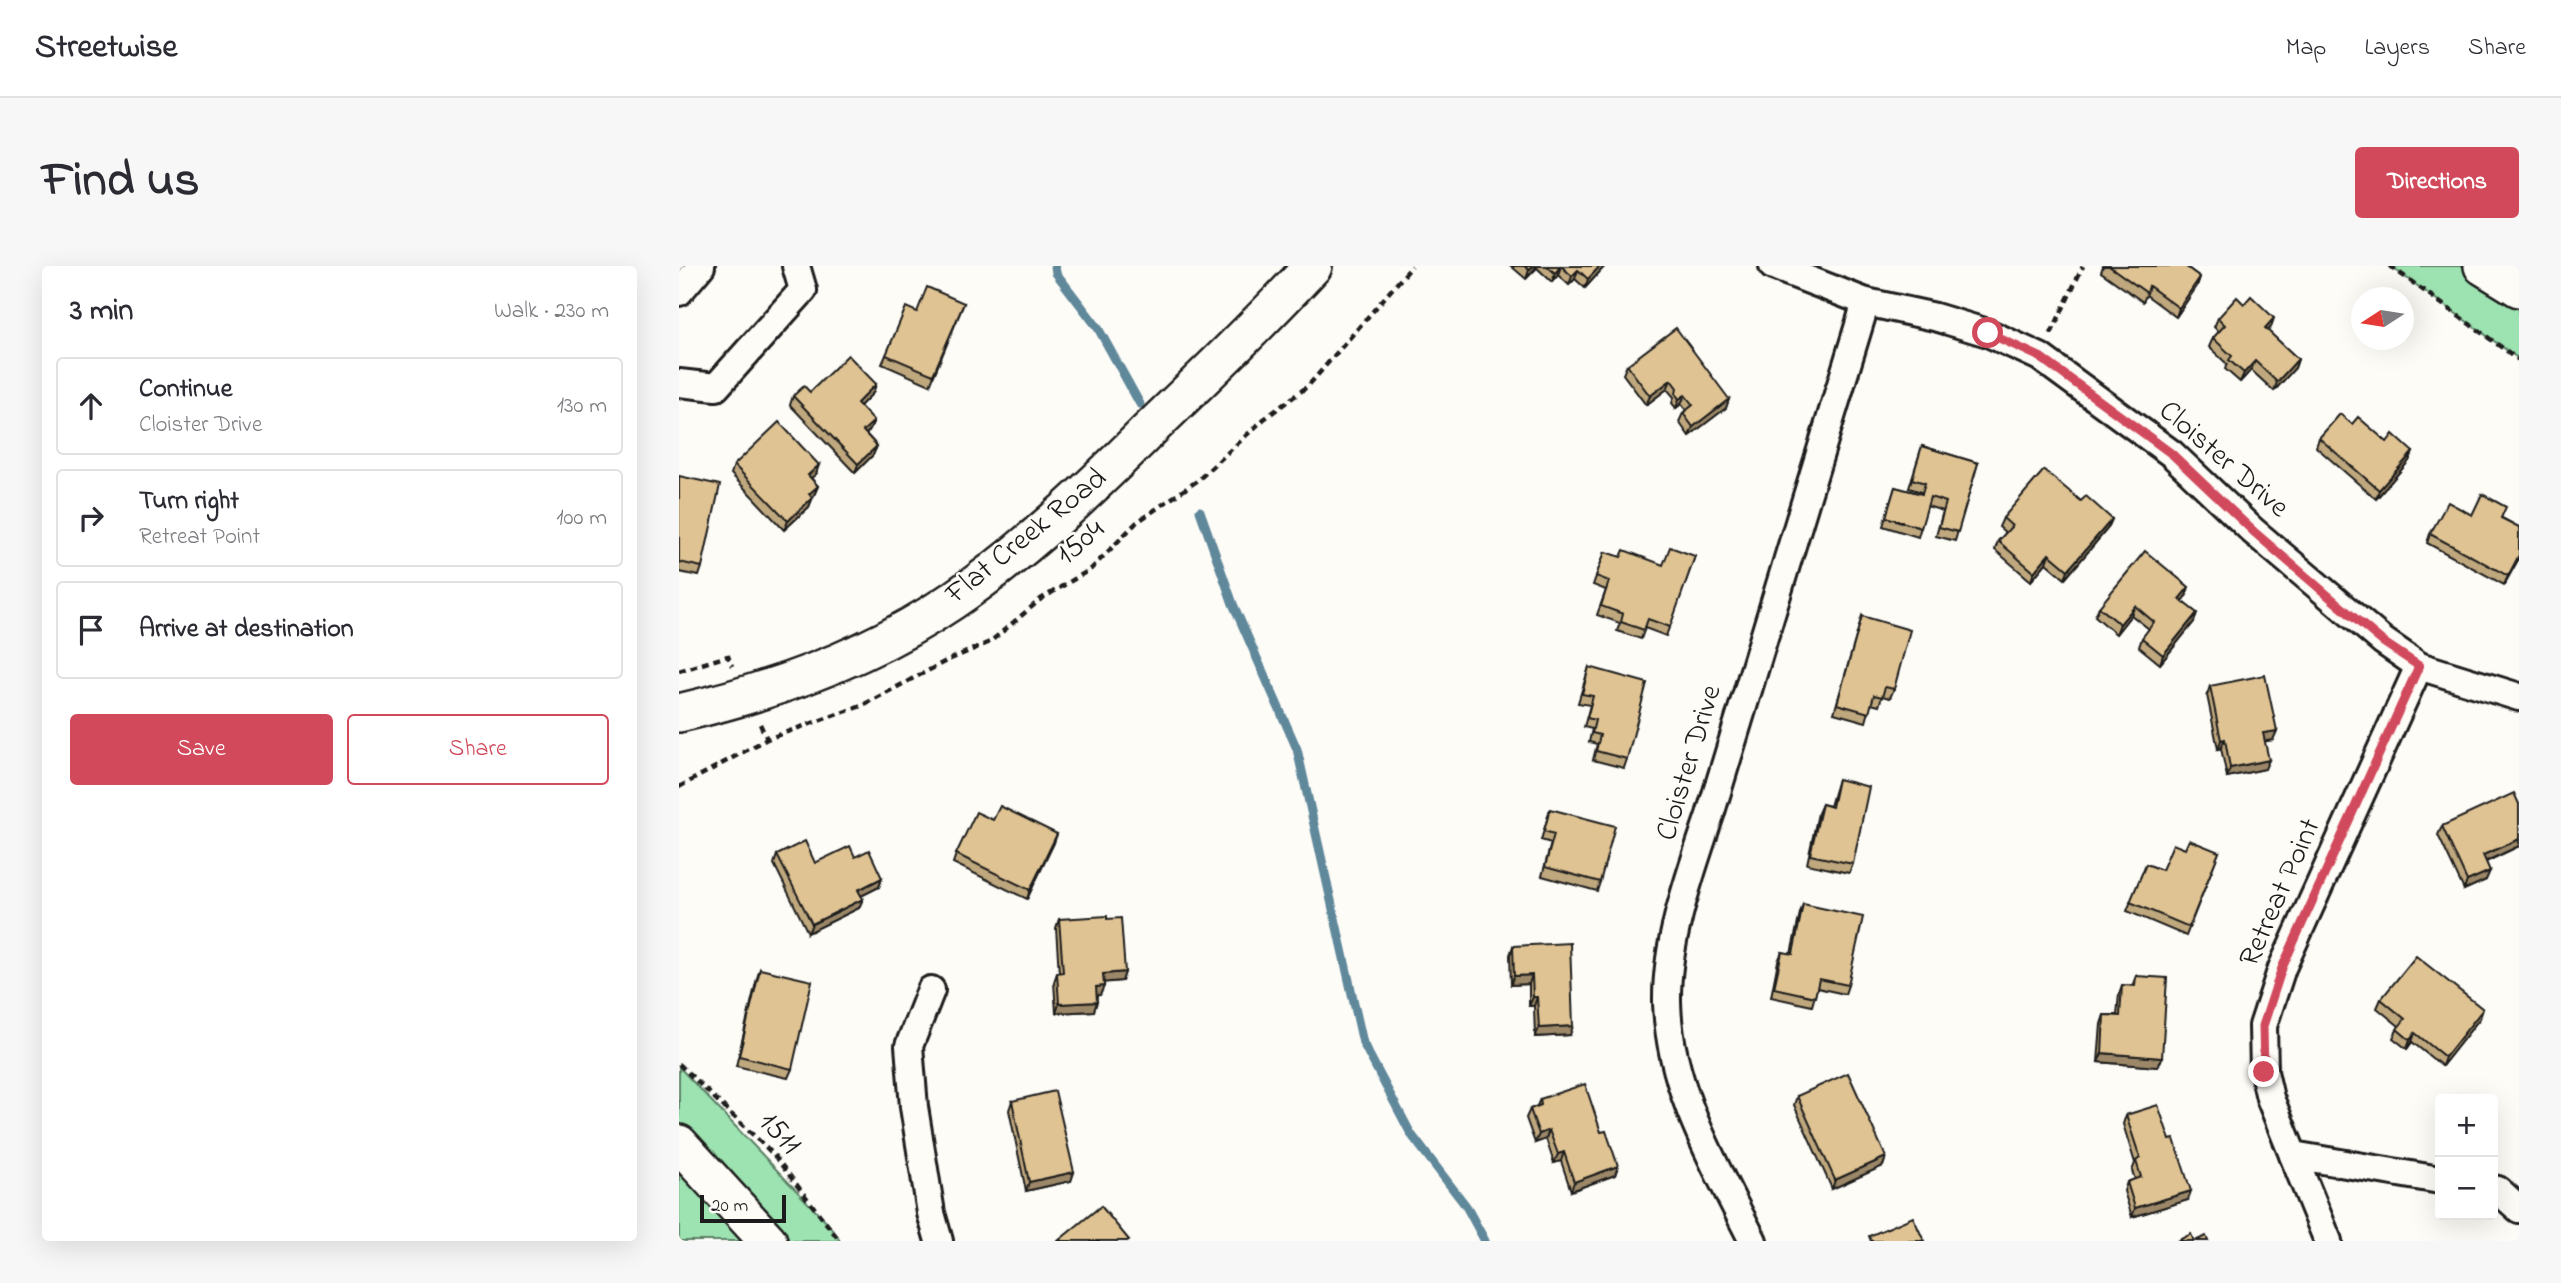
<!DOCTYPE html>
<html lang="en">
<head>
<meta charset="utf-8">
<style>
  body { margin:0; font-family:"Indie Flower",sans-serif; background:#f7f7f7; color:#2b2b33 }
  .controls { position:absolute; right:21px; bottom:21px; display:grid; overflow:hidden; border-radius:7px; box-shadow:0 7px 28px #0002 }
  .controls button { width:63px; height:63px; display:grid; place-items:center; padding:0; border:0; border-bottom:2px solid #e1e1e2; background:#fff; color:#2b2b33; font:35px sans-serif }
  .compass { position:absolute; left:1672px; top:21px; width:63px; height:63px; border-radius:50%; background:#fff; box-shadow:0 7px 28px #0002; rotate:258deg }
  .scale { position:absolute; left:21px; bottom:18px; width:86px; box-sizing:border-box; padding-left:7px; border:4px solid #1c1c1c; border-top:0; font-size:19px; line-height:24px; white-space:nowrap; color:#1c1c1c; -webkit-text-stroke:5px #fdfcf7; paint-order:stroke }
  .stop { position:absolute; width:21px; height:21px; margin:-16px; border:5px solid #d1495b; border-radius:50%; background:#fff }
  .stop.end { background:#d1495b; border-color:#fff; box-shadow:0 2px 7px #0008 }
  .list { margin:0; padding:0; list-style:none }
  h2 { display:flex; justify-content:space-between; align-items:center; height:91px; margin:0; padding:0 28px; font-size:30px }
  h2 small { font-size:23px; font-weight:400; color:#7c7c81 }
  .list li { display:grid; grid-template-columns:46px 1fr auto; gap:21px; align-items:center; box-sizing:border-box; height:98px; margin:0 14px 14px; padding:0 14px; border:2px solid #e1e1e2; border-radius:7px }
  .list b { display:block; font-size:26px; white-space:nowrap }
  .list p { margin:0; font-size:23px; white-space:nowrap; color:#7c7c81 }
  .list em { font-size:23px; font-style:normal; color:#7c7c81 }
  .actions { display:flex; gap:14px; padding:21px 28px }
  .actions a { flex:1; padding:16px 0; border:2px solid #d1495b; border-radius:7px; text-align:center; font-size:24px; color:#d1495b }
  .actions .main { background:#d1495b; color:#fff }
  .icon { flex:none; width:38px; height:38px; fill:none; stroke:currentColor; stroke-width:2; stroke-linecap:round; stroke-linejoin:round }
  .map { position:relative; flex:none; width:1840px; height:975px; overflow:hidden; border-radius:7px }
  header { display:flex; align-items:center; gap:42px; box-sizing:border-box; height:98px; padding:0 35px; background:#fff; border-bottom:2px solid #e1e1e2 }
  header strong { font-size:33px }
  nav { display:flex; gap:38px; margin-inline-start:auto; font-size:24px }
  .intro { display:flex; align-items:center; justify-content:space-between; box-sizing:border-box; height:168px; padding:0 42px }
  h1 { margin:0; font-size:49px }
  .button { padding:18px 32px; border-radius:7px; background:#d1495b; color:#fff; font-size:24px; font-weight:700 }
  main { display:flex; gap:42px; padding:0 42px }
  aside { flex:1; background:#fff; border-radius:7px; box-shadow:0 7px 28px #0002 }
  .map>svg:first-child { display:block }
  .green { fill:#9ce3b1; stroke:#5c8066; stroke-width:2 }
  .lines { fill:none; stroke-linecap:round; stroke-linejoin:round }
  .stream { stroke:#60889b; stroke-width:9 }
  .street-casing { stroke:#1c1c1c; stroke-width:32 }
  .secondary-casing { stroke:#1c1c1c; stroke-width:42 }
  .path { stroke:#1c1c1c; stroke-width:4.5; stroke-dasharray:7 5; stroke-linecap:butt }
  .street { stroke:#fdfcf7; stroke-width:26 }
  .secondary { stroke:#fdfcf7; stroke-width:37 }
  .wall { fill:#c0a87e; stroke:#1c1c1c; stroke-width:2 }
  .shaded-wall { fill:#9c8867; stroke:#1c1c1c; stroke-width:2 }
  .building { fill:#dfc393; stroke:#1c1c1c; stroke-width:2 }
  .route { stroke:#d1495b; stroke-width:9 }
  .labels { text-anchor:middle; dominant-baseline:central; stroke-width:5; stroke-linejoin:round; paint-order:stroke }
  .street-label { font-size:30px; fill:#1c1c1c; stroke:#fdfcf7 }
</style>
</head>
<body>
<header>
<strong>Streetwise</strong>
<nav><a>Map</a><a>Layers</a><a>Share</a></nav>
</header>
<div class="intro"><h1>Find us</h1><a class="button">Directions</a></div>
<main>
<aside>
<h2>3 min<small>Walk · 230 m</small></h2>
<ul class="list">
<li><svg class="icon" aria-label="ahead" viewBox="0 0 24 24"><path d="M12 20V5M6 11l6-6 6 6"/></svg><div><b>Continue</b><p>Cloister Drive</p></div><em>130 m</em></li>
<li><svg class="icon" aria-label="right" viewBox="0 0 24 24"><path d="M7 20v-9h11M14 6l5 5-5 5"/></svg><div><b>Turn right</b><p>Retreat Point</p></div><em>100 m</em></li>
<li><svg class="icon" aria-label="arrive" viewBox="0 0 24 24"><path d="M6 21V4h12l-3 4 3 4H6"/></svg><div><b>Arrive at destination</b></div></li>
</ul>
<div class="actions"><a class="main">Save</a><a>Share</a></div>
</aside>
<div class="map">
<svg width="1840" height="975" viewBox="0 0 1840 975">
  <rect width="100%" height="100%" fill="#fdfcf7"/>
  <filter id="ink" filterUnits="userSpaceOnUse"><feTurbulence type="fractalNoise" baseFrequency=".0143" numOctaves="2"/><feDisplacementMap in="SourceGraphic" scale="14" xChannelSelector="R" yChannelSelector="G"/><feConvolveMatrix kernelMatrix="1 2 1 2 8 2 1 2 1" color-interpolation-filters="sRGB"/></filter>
  <g filter="url(#ink)">
    <g class="green">
      <polygon points="1711,0 1840,0 1840,93"/>
      <polygon points="0,801 150,959 161,975 0,975"/>
    </g>
    <g class="lines">
      <g class="stream">
        <polyline points="376,0 377,7 419,62 461,138"/>
        <polyline points="521,245 554,338 618,483 684,777 732,868 787,940 806,975"/>
      </g>
      <defs>
        <g id="street">
          <polyline points="1094,0 1187,36 1256,51 1309,67 1361,91 1493,188 1574,265 1704,375 1740,400 1840,431"/>
          <polyline points="0,26 22,0"/>
          <polyline points="0,117 37,121 124,24 117,0"/>
          <polyline points="252,724 230,780 235,841 252,947 260,975"/>
          <polyline points="1614,889 1591,832 1585,806 1584,760 1603,702 1740,400"/>
          <polyline points="1814,923 1819,924 1840,943"/>
          <path d="M1074 975C1036 899 990 822 988 736 987 674 1012 606 1031 549L1187 36"/>
          <polyline points="1649,975 1614,889 1761,914"/>
        </g>
        <g id="secondary">
          <polyline points="1804,0 1840,22"/>
          <path d="M0 447C95 425 192 390 273 335 345 286 408 226 469 165 525 111 581 57 634 0"/>
          <polyline points="0,878 89,975"/>
        </g>
      </defs>
      <use href="#street" class="street-casing"/>
      <use href="#secondary" class="secondary-casing"/>
      <g class="path">
        <polyline points="1711,0 1840,94"/>
        <polyline points="1372,68 1404,0"/>
        <polyline points="0,405 49,390 53,400"/>
        <polyline points="81,458 88,473"/>
        <polyline points="0,521 88,473 182,440 269,394 311,376 362,333 412,303 458,256 518,215 585,153 629,120 733,0"/>
        <polyline points="0,798 94,888 161,975"/>
      </g>
      <use href="#street" class="street"/>
      <use href="#secondary" class="secondary"/>
    </g>
    <g class="wall">
      <polygon points="832,0 926,0 906,22 896,13 890,19 879,9 873,16 858,2 847,13"/>
      <polygon points="1424,0 1506,0 1521,11 1518,20 1497,51 1467,29 1464,36 1422,6"/>
      <polygon points="285,37 251,119 203,98 207,89 238,46"/>
      <polygon points="1539,52 1592,61 1589,65 1619,93 1616,102 1595,125 1572,104 1561,116 1546,103 1548,98 1530,81 1534,72 1540,66 1535,61"/>
      <polygon points="948,99 1050,133 1047,142 1010,170 1000,156 1004,147 1007,144 1002,138 997,142 993,137 995,131 988,123 967,139 944,108"/>
      <polygon points="197,118 194,127 181,140 191,164 187,168 198,180 194,189 176,207 111,139 114,130 131,126"/>
      <polygon points="1673,158 1708,176 1734,186 1730,195 1697,233 1637,181 1640,172"/>
      <polygon points="1243,180 1299,197 1276,275 1257,270 1264,245 1248,240 1239,271 1204,260 1216,221 1242,228 1243,226 1230,222"/>
      <polygon points="55,199 137,208 132,212 139,220 130,241 105,264 52,208"/>
      <polygon points="0,210 23,301 20,310 0,306"/>
      <polygon points="1402,235 1433,253 1429,262 1386,313 1367,297 1352,315 1316,284 1319,275 1327,267 1320,261 1324,252"/>
      <polygon points="1793,249 1823,252 1840,261 1840,292 1825,319 1748,277 1751,268"/>
      <polygon points="926,286 942,291 984,299 1016,290 987,370 966,362 962,373 938,365 941,357 918,349 927,324 914,319"/>
      <polygon points="1507,330 1502,335 1515,356 1481,398 1460,381 1463,372 1470,363 1452,349 1437,368 1416,350 1420,341"/>
      <polygon points="1183,350 1215,423 1211,432 1203,430 1200,440 1192,438 1187,456 1155,447"/>
      <polygon points="910,401 948,493 945,502 914,494 918,478 910,476 913,463 905,461 911,439 899,437"/>
      <polygon points="1531,420 1594,474 1586,475 1586,503 1548,511 1542,482 1539,483 1528,429"/>
      <polygon points="1159,513 1174,598 1170,607 1128,598 1139,547 1143,538 1151,540"/>
      <polygon points="1840,538 1840,580 1807,596 1807,614 1785,624 1759,569 1763,560"/>
      <polygon points="871,543 921,616 918,625 863,610 872,577 862,574"/>
      <polygon points="314,554 378,568 348,633 274,597 277,588"/>
      <polygon points="1540,586 1507,670 1448,645 1467,598 1483,604"/>
      <polygon points="98,589 136,597 176,591 203,612 200,621 182,630 180,642 129,667 95,598"/>
      <polygon points="1124,638 1169,719 1166,728 1138,722 1133,740 1092,731 1099,695 1103,686 1112,688 1121,647"/>
      <polygon points="380,653 428,653 446,706 443,715 425,716 425,720 421,729 418,729 415,745 377,747 375,716 378,707 380,707 377,662"/>
      <polygon points="834,680 891,769 856,771 855,740 850,740 850,718 832,719 831,689"/>
      <polygon points="81,703 113,803 109,812 57,800 78,712"/>
      <polygon points="1457,710 1483,792 1479,801 1419,796 1422,758 1425,749 1438,749 1440,728 1443,719 1453,720"/>
      <polygon points="1702,733 1801,752 1763,800 1733,776 1728,783 1714,772 1720,760 1698,742"/>
      <polygon points="1118,830 1207,891 1204,900 1153,923 1115,839"/>
      <polygon points="861,833 922,866 939,900 936,909 892,925 882,895 875,897 867,873 856,877 847,852 851,843 858,840"/>
      <polygon points="333,835 395,906 392,915 347,925 330,844"/>
      <polygon points="1447,849 1509,934 1453,951 1445,925 1448,916 1456,913 1453,905 1456,897 1444,858"/>
    </g>
    <g class="shaded-wall">
      <polygon points="854,0 858,0 847,13 850,4"/>
      <polygon points="882,0 879,9 873,16 876,7"/>
      <polygon points="921,0 926,0 906,22 909,13"/>
      <polygon points="899,4 896,13 890,19 893,10"/>
      <polygon points="1521,11 1518,20 1497,51 1500,42"/>
      <polygon points="1595,52 1592,61 1583,72 1586,62"/>
      <polygon points="1619,93 1616,102 1595,125 1598,116"/>
      <polygon points="1576,95 1572,104 1561,116 1565,107"/>
      <polygon points="992,114 988,123 967,139 971,130"/>
      <polygon points="197,118 194,127 175,146 178,137"/>
      <polygon points="1006,129 1002,138 997,142 1000,133"/>
      <polygon points="1050,133 1047,142 1010,170 1014,161"/>
      <polygon points="195,155 191,164 181,174 184,165"/>
      <polygon points="198,180 194,189 176,207 179,198"/>
      <polygon points="1734,186 1730,195 1697,233 1700,224"/>
      <polygon points="140,199 137,208 125,218 129,209"/>
      <polygon points="139,220 135,229 127,237 130,228"/>
      <polygon points="133,232 130,241 105,264 109,255"/>
      <polygon points="1433,253 1429,262 1386,313 1389,304"/>
      <polygon points="1370,288 1367,297 1352,315 1355,306"/>
      <polygon points="1840,289 1840,292 1825,319 1829,310"/>
      <polygon points="1510,321 1507,330 1497,342 1500,333"/>
      <polygon points="1456,340 1452,349 1437,368 1441,358"/>
      <polygon points="1518,347 1515,356 1481,398 1484,389"/>
      <polygon points="1598,465 1594,474 1581,476 1584,467"/>
      <polygon points="1546,473 1542,482 1539,483 1542,474"/>
      <polygon points="1590,494 1586,503 1548,511 1551,502"/>
      <polygon points="378,568 375,577 348,633 351,624"/>
      <polygon points="1840,573 1840,580 1801,598 1804,589"/>
      <polygon points="1811,605 1807,614 1785,624 1788,615"/>
      <polygon points="203,612 200,621 176,633 179,624"/>
      <polygon points="184,633 180,642 129,667 133,658"/>
      <polygon points="446,706 443,715 421,717 424,708"/>
      <polygon points="853,709 850,718 832,719 835,710"/>
      <polygon points="425,720 421,729 414,730 417,721"/>
      <polygon points="854,731 858,731 855,740 850,740"/>
      <polygon points="418,736 415,745 377,747 380,738"/>
      <polygon points="1804,743 1801,752 1763,800 1766,791"/>
      <polygon points="894,760 891,769 856,771 860,762"/>
      <polygon points="1736,767 1733,776 1728,783 1731,774"/>
      <polygon points="1423,787 1483,792 1479,801 1419,796"/>
      <polygon points="870,864 867,873 856,877 860,868"/>
      <polygon points="885,886 882,895 875,897 879,888"/>
      <polygon points="1207,891 1204,900 1153,923 1156,914"/>
      <polygon points="939,900 936,909 892,925 895,916"/>
      <polygon points="395,906 392,915 347,925 350,916"/>
      <polygon points="1512,925 1509,934 1453,951 1456,942"/>
    </g>
    <g class="building">
      <polygon points="845,0 854,0 850,4"/>
      <polygon points="868,0 921,0 909,13 899,4 893,10 882,0 876,7"/>
      <polygon points="1430,0 1506,0 1521,11 1500,42 1470,20 1468,27"/>
      <polygon points="248,21 285,37 254,109 207,89 227,41 238,46"/>
      <polygon points="1572,30 1595,52 1586,62 1619,93 1598,116 1576,95 1565,107 1550,94 1553,90 1534,72 1546,59 1539,52 1558,31 1565,38"/>
      <polygon points="997,62 1050,133 1014,161 1004,147 1014,139 1006,129 1000,133 997,128 998,122 992,114 971,130 948,99"/>
      <polygon points="169,89 197,118 178,137 195,155 184,165 198,180 179,198 114,130 125,120 131,126"/>
      <polygon points="1661,148 1673,158 1679,151 1708,176 1714,168 1734,186 1700,224 1640,172"/>
      <polygon points="100,156 140,199 129,209 139,220 130,228 133,232 109,255 55,199"/>
      <polygon points="1243,180 1299,197 1279,266 1260,261 1267,236 1251,231 1242,262 1207,251 1216,221 1243,228 1246,217 1233,213"/>
      <polygon points="1365,204 1402,235 1407,230 1433,253 1389,304 1370,288 1355,306 1319,275 1333,260 1324,252"/>
      <polygon points="0,210 41,219 23,301 0,296"/>
      <polygon points="1803,228 1827,241 1822,252 1840,261 1840,289 1829,310 1751,268 1769,236 1793,249"/>
      <polygon points="991,281 1016,290 991,361 969,353 965,364 942,356 944,348 922,340 930,315 917,310 926,286 942,291 945,284 984,299"/>
      <polygon points="1466,285 1510,321 1500,333 1518,347 1484,389 1463,372 1475,356 1456,340 1441,358 1420,341"/>
      <polygon points="1183,350 1231,364 1215,423 1206,421 1203,431 1195,429 1190,447 1158,438"/>
      <polygon points="910,401 968,417 948,493 917,485 921,469 913,467 916,454 908,452 914,430 903,428"/>
      <polygon points="1586,409 1598,465 1584,467 1590,494 1551,502 1546,473 1542,474 1531,420"/>
      <polygon points="1159,513 1190,521 1174,598 1131,589 1143,538 1153,541"/>
      <polygon points="1835,527 1840,538 1840,573 1804,589 1811,605 1788,615 1763,560"/>
      <polygon points="321,540 378,568 351,624 277,588 297,546 314,554"/>
      <polygon points="871,543 936,560 921,616 866,601 875,568 865,565"/>
      <polygon points="1510,574 1540,586 1510,661 1451,636 1467,598 1483,604 1494,578 1506,583"/>
      <polygon points="126,575 136,597 171,580 176,591 190,584 203,612 179,624 184,633 133,658 98,589"/>
      <polygon points="1124,638 1184,651 1169,719 1140,713 1136,731 1095,722 1103,686 1114,688"/>
      <polygon points="428,650 428,653 442,652 446,706 424,708 425,720 417,721 418,736 380,738 378,707 384,706 380,653"/>
      <polygon points="891,677 894,760 860,762 858,731 854,731 853,709 835,710 834,680"/>
      <polygon points="1737,690 1804,743 1766,791 1736,767 1731,774 1718,763 1726,753 1702,733"/>
      <polygon points="81,703 133,715 113,803 60,790"/>
      <polygon points="1457,710 1488,712 1483,792 1423,787 1425,749 1441,750 1443,719 1456,720"/>
      <polygon points="1169,807 1207,891 1156,914 1118,830"/>
      <polygon points="906,818 922,866 927,865 939,900 895,916 885,886 879,888 870,864 860,868 851,843 862,839 861,833"/>
      <polygon points="376,825 395,906 350,916 333,835"/>
      <polygon points="1479,839 1491,874 1495,873 1512,925 1456,942 1448,916 1462,911 1457,895 1461,892 1447,849"/>
      <polygon points="422,940 450,974 448,975 379,975"/>
      <polygon points="1234,951 1245,975 1192,975 1190,970"/>
      <polygon points="1512,968 1515,975 1498,975"/>
      <polygon points="1527,970 1529,975 1516,975"/>
    </g>
  </g>
  <g class="lines" filter="url(#ink)">
    <polyline class="route" points="1309,67 1361,91 1493,188 1574,265 1660,339 1704,376 1740,400 1603,702 1584,760 1585,806"/>
  </g>
  <g class="labels">
    <g class="street-label">
      <text transform="translate(1544 194) rotate(41)">Cloister Drive</text>
      <text transform="translate(348 271) rotate(-39)">Flat Creek Road</text>
      <text transform="translate(402 277) rotate(-40)">1504</text>
      <text transform="translate(1011 497) rotate(-73)">Cloister Drive</text>
      <text transform="translate(1602 627) rotate(-66)">Retreat Point</text>
      <text transform="translate(100 868) rotate(47)">1511</text>
    </g>
  </g>
</svg>
<div class="controls">
<button>+</button>
<button>−</button>
</div>
<svg class="compass" viewBox="-18 -18 36 36"><path d="M0-13l5 13h-10z" fill="#e53935"/><path d="M0 13l5-13h-10z" fill="#7c7c81"/></svg>
<div class="scale">20 m</div>
<div class="stop" style="left:1309px;top:67px"></div>
<div class="stop end" style="left:1585px;top:806px"></div>
</div>
</main>
</body>
</html>
